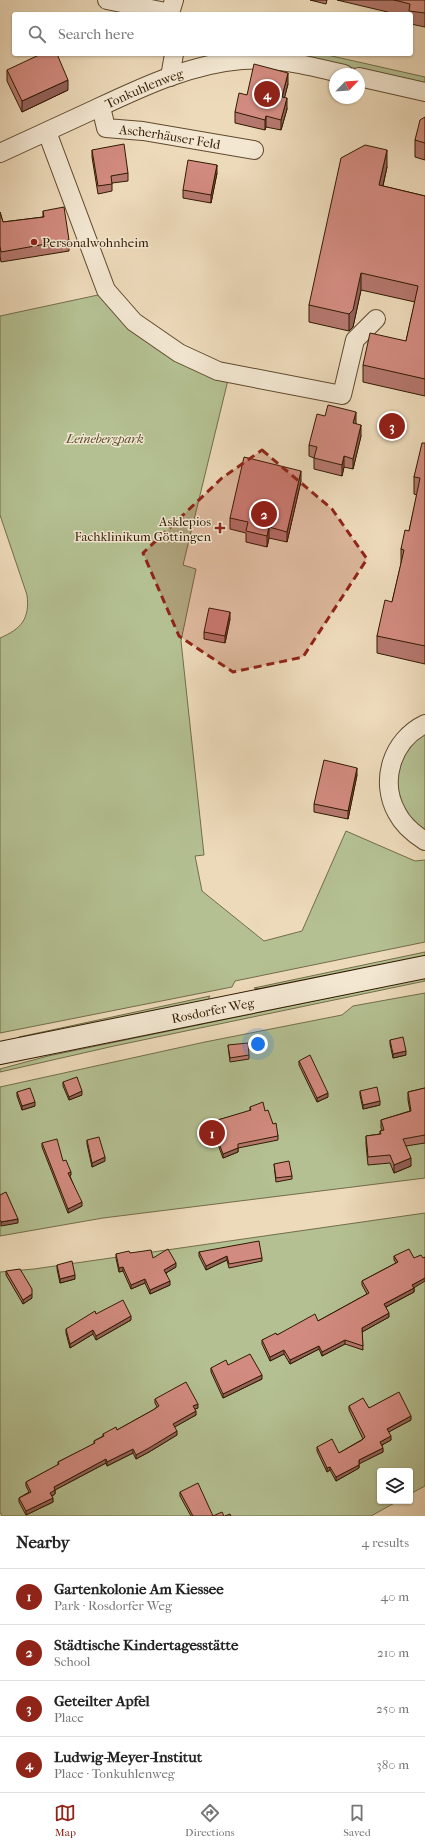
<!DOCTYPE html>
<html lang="en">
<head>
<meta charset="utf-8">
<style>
  body { margin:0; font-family:"IM FELL French Canon",serif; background:#f2f2f2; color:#222 }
  .controls { position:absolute; right:12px; bottom:12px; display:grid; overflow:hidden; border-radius:4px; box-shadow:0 1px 3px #0004 }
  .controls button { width:36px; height:36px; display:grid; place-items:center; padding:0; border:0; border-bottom:1px solid #e0e0e0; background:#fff; color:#222; font:20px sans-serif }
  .compass { position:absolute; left:329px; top:68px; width:36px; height:36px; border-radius:50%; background:#fff; box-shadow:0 1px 3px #0004; rotate:65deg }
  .you { position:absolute; left:258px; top:1044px; width:14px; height:14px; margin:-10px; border:3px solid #fff; border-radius:50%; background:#1a73e8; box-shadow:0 0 0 6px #1a73e833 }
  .badge { display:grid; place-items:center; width:26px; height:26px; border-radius:50%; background:#8f2418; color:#fff; font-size:13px; font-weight:700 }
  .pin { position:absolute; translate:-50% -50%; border:2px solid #fff; box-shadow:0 1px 4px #0006 }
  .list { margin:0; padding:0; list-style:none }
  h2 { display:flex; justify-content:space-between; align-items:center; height:52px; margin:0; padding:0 16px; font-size:17px }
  h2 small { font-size:13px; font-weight:400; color:#767676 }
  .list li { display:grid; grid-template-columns:26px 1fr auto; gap:12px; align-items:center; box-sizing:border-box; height:56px; padding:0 16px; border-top:1px solid #e0e0e0 }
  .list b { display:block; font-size:15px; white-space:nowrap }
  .list p { margin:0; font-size:13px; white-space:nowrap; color:#767676 }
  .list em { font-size:13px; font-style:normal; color:#767676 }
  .icon { flex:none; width:22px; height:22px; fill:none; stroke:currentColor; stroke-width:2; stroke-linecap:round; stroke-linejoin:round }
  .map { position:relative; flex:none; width:425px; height:1516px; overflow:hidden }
  .search { position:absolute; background:#fff; box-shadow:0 1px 3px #0004; left:12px; right:12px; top:12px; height:44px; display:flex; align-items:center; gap:10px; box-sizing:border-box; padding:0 14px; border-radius:4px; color:#767676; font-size:15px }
  .sheet { height:276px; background:#fff }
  nav { display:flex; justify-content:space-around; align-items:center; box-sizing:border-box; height:56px; border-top:1px solid #e0e0e0; background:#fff; font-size:11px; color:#767676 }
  nav a { display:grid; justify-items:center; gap:2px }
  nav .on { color:#8f2418 }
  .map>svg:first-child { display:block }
  .green { fill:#b4c092; stroke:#726d49 }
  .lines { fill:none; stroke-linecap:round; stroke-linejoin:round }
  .street-casing { stroke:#604a2e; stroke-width:20 }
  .secondary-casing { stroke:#311a00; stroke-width:24 }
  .street { stroke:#f3e7d2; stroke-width:18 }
  .secondary { stroke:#f3e7d2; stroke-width:22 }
  .wall { fill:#b5786e; stroke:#311a00 }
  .shaded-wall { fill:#93615a; stroke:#311a00 }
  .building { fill:#d28b80; stroke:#311a00 }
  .marked { fill:#8f2418; fill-opacity:0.2; stroke:#8f2418; stroke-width:3; stroke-dasharray:8 5; stroke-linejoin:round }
  .poi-dot { fill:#8f2418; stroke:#f3e7d2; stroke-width:1.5 }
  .labels { text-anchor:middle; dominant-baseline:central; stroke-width:3; stroke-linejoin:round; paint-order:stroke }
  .street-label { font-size:13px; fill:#311a00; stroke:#f3e7d2 }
  .poi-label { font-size:13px; fill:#311a00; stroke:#f3e7d2; text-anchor:start }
  .park-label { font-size:13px; font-style:italic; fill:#584c2c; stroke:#f3e7d2 }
</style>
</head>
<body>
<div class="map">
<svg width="425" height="1516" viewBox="0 0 425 1516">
  <rect width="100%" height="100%" fill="#eddaba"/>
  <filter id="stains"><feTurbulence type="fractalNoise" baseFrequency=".005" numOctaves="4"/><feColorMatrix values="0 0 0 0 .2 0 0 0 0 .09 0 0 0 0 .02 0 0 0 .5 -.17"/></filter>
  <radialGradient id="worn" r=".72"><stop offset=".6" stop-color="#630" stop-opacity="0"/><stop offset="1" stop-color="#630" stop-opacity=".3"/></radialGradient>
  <g class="green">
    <polygon points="291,54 323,54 425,77 425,84"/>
    <path d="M98 295 129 327 228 380 183 565 196 569 181 641 204 855 195 856 202 891 264 941 302 931 346 831 415 861 425 860V942L235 981 232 987 0 1033V638C21 629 30 619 27 595L0 515V316Z"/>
    <path d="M425 732V833C416 824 406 816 401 805 387 777 403 749 425 732Z"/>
    <polygon points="425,952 425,956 263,990 254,988"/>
    <polygon points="425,978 425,981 114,1046 0,1072 0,1069 48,1056"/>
    <polygon points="425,993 425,1178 103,1218 0,1236 0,1087 205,1042 342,1015 353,1006"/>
    <polygon points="210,996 207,1001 75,1028 19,1037"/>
    <polygon points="425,1213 425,1486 410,1494 410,1471 380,1471 380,1501 398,1501 371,1516 2,1516 0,1512 0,1272 34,1269"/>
  </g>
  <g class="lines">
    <defs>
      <g id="street">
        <polyline points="107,0 170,13 174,0"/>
        <polyline points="170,77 174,54"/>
        <polyline points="359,77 425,92"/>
        <path id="s1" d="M101 107 106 128 143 131 254 150"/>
        <polyline points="47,132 106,290 134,322 179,353 218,371 342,395 355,340 376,319"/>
        <path id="s2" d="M0 153C30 139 61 125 91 111 138 89 189 64 242 60 276 57 311 66 344 74"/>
        <path d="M425 724C392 740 379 781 397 813 403 825 414 834 425 841"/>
      </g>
      <g id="secondary">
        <path id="s3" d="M0 1053 425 967"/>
      </g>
    </defs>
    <use href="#street" class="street-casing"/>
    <use href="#secondary" class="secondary-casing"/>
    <use href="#street" class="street"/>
    <use href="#secondary" class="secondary"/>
  </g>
  <g class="wall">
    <polygon points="310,0 327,0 326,4"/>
    <polygon points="337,0 425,0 425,27 411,24 411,14 396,14"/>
    <polygon points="7,70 68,90 22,112 7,81"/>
    <polygon points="288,84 284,98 287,109 281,130 266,127 265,130 235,123 235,112 247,95"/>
    <polygon points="425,117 425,160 415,157 415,140"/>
    <polygon points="92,150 128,173 128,181 112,183 112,191 98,194 92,157"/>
    <polygon points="387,167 383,186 425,196 425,396 363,382 363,365 406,341 415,302 361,290 353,327 349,331 309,322 309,305"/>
    <polygon points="217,173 211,203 183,198 183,190"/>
    <polygon points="43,211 69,240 69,251 1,262 0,256 0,212 3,222 43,217"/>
    <polygon points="356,423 356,424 361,436 353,469 344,467 342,476 314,469 314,458 309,456 309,445"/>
    <polygon points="425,443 425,664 377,653 377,636 392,602 401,564 401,549 409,531 417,495 414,494 414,477"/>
    <polygon points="301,481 287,542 269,538 267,547 246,542 246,533 230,529 230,518"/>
    <polygon points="230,619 225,643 204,639 204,632"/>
    <polygon points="357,775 348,819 314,812 314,804"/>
    <polygon points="390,1040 406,1055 393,1058 390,1044"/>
    <polygon points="228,1045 249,1055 249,1059 230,1062"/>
    <polygon points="299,1061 328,1097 317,1102 299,1065"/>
    <polygon points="63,1082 82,1095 69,1100 63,1086"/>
    <polygon points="425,1088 425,1143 406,1146 411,1166 394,1173 390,1163 368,1165 366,1144 366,1136 380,1134 380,1131 382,1130 381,1128 381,1120 410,1111 408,1100 408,1092"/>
    <polygon points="360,1091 380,1105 363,1109 360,1095"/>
    <polygon points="17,1092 35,1106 22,1110 17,1096"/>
    <polygon points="250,1107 265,1111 273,1124 278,1136 278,1140 238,1148 238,1152 223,1158 211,1126 211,1122 250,1111"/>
    <polygon points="87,1140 105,1161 92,1167 87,1144"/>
    <polygon points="42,1143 63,1161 71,1175 70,1176 82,1206 68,1213 42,1147"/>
    <polygon points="274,1164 292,1176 292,1179 276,1182"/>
    <polygon points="199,1252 262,1258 262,1261 229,1268 227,1260 206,1270 199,1256"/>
    <polygon points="130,1253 153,1258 176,1267 166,1273 170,1285 150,1294 145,1283 131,1289 123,1271 119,1272 116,1258 116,1254"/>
    <polygon points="394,1256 414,1288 414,1292 386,1307 389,1317 362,1332 363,1350 345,1344 322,1356 319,1349 290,1364 284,1354 270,1361 262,1344 262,1340 318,1321 367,1294 362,1285 362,1281 396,1263 394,1260"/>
    <polygon points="57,1265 75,1279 60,1283 57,1269"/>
    <polygon points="6,1271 32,1298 23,1304 6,1275"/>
    <polygon points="96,1314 131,1320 96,1340 93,1334 70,1348 66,1333 66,1329"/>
    <polygon points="228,1365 262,1379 223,1398 211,1372 211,1368"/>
    <polygon points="155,1399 198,1408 195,1409 196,1415 174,1427 177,1435 149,1452 136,1459 133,1453 107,1466 106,1463 55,1490 55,1494 52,1496 53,1502 26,1515 19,1502 19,1498 29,1492 26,1486 26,1482 58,1465 58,1462 94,1444 94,1441 103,1436 103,1434 117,1430 153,1410 157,1407 155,1403"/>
    <polygon points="349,1406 369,1408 411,1420 388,1432 391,1440 382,1445 383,1452 359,1463 359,1468 336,1481 330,1470 327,1472 317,1451 317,1447 339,1453 363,1439 349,1410"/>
    <polygon points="180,1492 213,1516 191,1516 180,1496"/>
  </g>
  <g class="shaded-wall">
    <polygon points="288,73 288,84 282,108 282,97"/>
    <polygon points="68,80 68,90 22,112 22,101"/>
    <polygon points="287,98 287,109 281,130 281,120"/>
    <polygon points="266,116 266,127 265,130 265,120"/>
    <polygon points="387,150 387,167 379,202 379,185"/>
    <polygon points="217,165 217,173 211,203 211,195"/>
    <polygon points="361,273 361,290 353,327 349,331 349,314"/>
    <polygon points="356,412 356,423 353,434 353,423"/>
    <polygon points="361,425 361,436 353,469 353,459"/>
    <polygon points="344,456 344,467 342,476 342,465"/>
    <polygon points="301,471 301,481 287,542 287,532"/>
    <polygon points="269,527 269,538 267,547 267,536"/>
    <polygon points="230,612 230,619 225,643 225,636"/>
    <polygon points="357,768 357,775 348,819 348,811"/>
    <polygon points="406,1051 406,1055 393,1058 393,1054"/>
    <polygon points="82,1091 82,1095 69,1100 69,1097"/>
    <polygon points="328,1093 328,1097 317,1102 317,1098"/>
    <polygon points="380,1101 380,1105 363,1109 363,1105"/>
    <polygon points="35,1102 35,1106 22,1110 22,1106"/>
    <polygon points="238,1148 238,1152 223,1158 223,1154"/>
    <polygon points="105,1157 105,1161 92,1167 92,1163"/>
    <polygon points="411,1158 411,1166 394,1173 394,1165"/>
    <polygon points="71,1172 71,1175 68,1177 68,1173"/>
    <polygon points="82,1202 82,1206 68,1213 68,1209"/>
    <polygon points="18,1219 18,1223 1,1226 1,1222"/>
    <polygon points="227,1256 227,1260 206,1270 206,1266"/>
    <polygon points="176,1263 176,1267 164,1274 164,1270"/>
    <polygon points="123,1267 123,1271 119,1272 119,1268"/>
    <polygon points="75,1275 75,1279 60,1283 60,1279"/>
    <polygon points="425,1278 425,1281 412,1289 412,1285"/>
    <polygon points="145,1279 145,1283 131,1289 131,1285"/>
    <polygon points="170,1281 170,1285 150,1294 150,1290"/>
    <polygon points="414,1288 414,1292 384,1308 384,1304"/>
    <polygon points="32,1294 32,1298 23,1304 23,1300"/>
    <polygon points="389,1313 389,1317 362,1332 362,1328"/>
    <polygon points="131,1316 131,1320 96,1340 96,1336"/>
    <polygon points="93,1330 93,1334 70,1348 70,1344"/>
    <polygon points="345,1340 345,1344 322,1356 322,1352"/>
    <polygon points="319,1346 319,1349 290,1364 290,1360"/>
    <polygon points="284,1350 284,1354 270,1361 270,1357"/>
    <polygon points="262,1375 262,1379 223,1398 223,1394"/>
    <polygon points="198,1404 198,1408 193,1410 193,1406"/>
    <polygon points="196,1411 196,1415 173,1428 173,1424"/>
    <polygon points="411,1416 411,1420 387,1433 387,1429"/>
    <polygon points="177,1431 177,1435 149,1452 136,1459 136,1455"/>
    <polygon points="391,1436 391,1440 380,1446 380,1442"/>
    <polygon points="383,1448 383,1452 359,1464 359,1460"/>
    <polygon points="133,1449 133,1453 107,1466 107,1462"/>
    <polygon points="106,1459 106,1463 55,1490 55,1494 50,1497 50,1493 54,1487"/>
    <polygon points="359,1465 359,1468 336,1481 336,1477"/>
    <polygon points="330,1467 330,1470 327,1472 327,1468"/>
    <polygon points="53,1498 53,1502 26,1515 26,1511"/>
  </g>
  <g class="building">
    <polygon points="394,0 425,0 425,13 409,11 410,4"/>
    <polygon points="41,54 57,54 68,80 22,101 7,70"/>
    <polygon points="254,64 288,73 282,97 287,98 281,120 266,116 265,120 235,112 239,93 247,95"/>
    <polygon points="425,117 425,143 415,140 420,120"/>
    <polygon points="124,144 128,173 111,176 112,184 98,186 92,150"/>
    <polygon points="365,145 387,150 379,185 425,196 425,379 363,365 370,333 406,341 418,286 361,273 353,310 349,314 309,305 341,158"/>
    <polygon points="188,160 217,165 211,195 183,190"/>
    <polygon points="64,207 69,240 1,252 0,246 0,212 3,222 44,217 43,211"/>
    <polygon points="328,405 356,412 353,423 361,425 353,459 344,456 342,465 314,458 317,447 309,445 317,414 325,416"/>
    <polygon points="422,443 425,443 425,646 377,636 385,600 392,602 404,550 401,549 405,530 409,531 420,478 414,477"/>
    <polygon points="244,457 301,471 287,532 269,527 267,536 246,531 248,522 230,518"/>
    <polygon points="209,608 230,612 225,636 204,632"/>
    <polygon points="324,760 357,768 348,811 314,804"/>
    <polygon points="403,1037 406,1051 393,1054 390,1040"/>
    <polygon points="248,1043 249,1055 230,1058 228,1045"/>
    <polygon points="310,1055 328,1093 317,1098 299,1061"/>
    <polygon points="77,1077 82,1091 69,1097 63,1082"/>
    <polygon points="377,1087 380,1101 363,1105 360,1091"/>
    <polygon points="30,1088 35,1102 22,1106 17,1092"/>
    <polygon points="425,1088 425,1135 403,1139 411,1158 394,1165 390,1155 368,1157 366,1136 381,1134 380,1131 384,1130 381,1120 411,1111 408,1092"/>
    <polygon points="263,1102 265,1111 268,1110 273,1124 276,1123 278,1136 238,1144 238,1148 223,1154 211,1122 251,1110 250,1107"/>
    <polygon points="99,1137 105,1157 92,1163 87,1140"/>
    <polygon points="57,1139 63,1161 66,1160 71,1172 68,1173 82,1202 68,1209 42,1143"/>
    <polygon points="289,1161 292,1176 276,1178 274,1164"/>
    <polygon points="6,1192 18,1219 1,1222 0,1220 0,1195"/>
    <polygon points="259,1241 262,1258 229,1264 227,1256 206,1266 199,1252"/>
    <polygon points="168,1249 176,1263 164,1270 170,1281 150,1290 145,1279 131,1285 123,1267 119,1268 116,1254 129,1251 130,1253 151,1250 153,1258"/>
    <polygon points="409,1249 414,1258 421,1255 423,1258 425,1257 425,1278 412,1285 414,1288 384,1304 389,1313 362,1328 363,1346 345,1340 322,1352 319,1346 290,1360 284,1350 270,1357 262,1340 276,1333 277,1335 315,1314 318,1321 369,1293 362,1281 398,1262 394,1256"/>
    <polygon points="72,1261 75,1275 60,1279 57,1265"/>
    <polygon points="20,1269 32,1289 32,1294 23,1300 6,1271"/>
    <polygon points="123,1300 131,1316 96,1336 93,1330 70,1344 66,1329 95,1311 96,1314"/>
    <polygon points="250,1354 262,1375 223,1394 211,1368 226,1360 228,1365"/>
    <polygon points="186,1382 198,1404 193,1406 196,1411 173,1424 177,1431 149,1448 136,1455 133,1449 107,1462 106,1459 54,1487 55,1490 50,1493 53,1498 26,1511 19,1498 31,1492 26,1482 59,1464 58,1462 95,1443 94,1441 104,1436 103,1434 116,1427 117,1430 153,1410 159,1406 155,1399"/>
    <polygon points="399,1392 411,1416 387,1429 391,1436 380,1442 383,1448 359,1460 359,1465 336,1477 330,1467 327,1468 317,1447 332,1439 339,1453 362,1440 365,1437 349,1406 363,1398 369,1408"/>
    <polygon points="198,1483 213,1516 193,1516 180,1492"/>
    <polygon points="222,1512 224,1516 213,1516"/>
    <polygon points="230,1514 231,1516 225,1516"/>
  </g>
  <path class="marked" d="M262 450 332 509 367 559 303 657 233 672 179 636 143 553 222 478Z"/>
  <g class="poi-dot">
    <circle cx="34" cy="242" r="4"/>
    <path d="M218 522h4v4h4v4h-4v4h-4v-4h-4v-4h4z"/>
  </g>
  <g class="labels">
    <g class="street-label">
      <text stroke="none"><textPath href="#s2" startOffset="158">Tonkuhlenweg</textPath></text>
      <text stroke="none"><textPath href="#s1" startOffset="86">Ascherhäuser Feld</textPath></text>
      <text stroke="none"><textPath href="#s3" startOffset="217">Rosdorfer Weg</textPath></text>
    </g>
    <g class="poi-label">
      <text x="42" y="242">Personalwohnheim</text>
      <text x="211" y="521" text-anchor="end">Asklepios<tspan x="211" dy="15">Fachklinikum Göttingen</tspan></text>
    </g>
    <g class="park-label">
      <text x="105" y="438">Leinebergpark</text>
    </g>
  </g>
  <rect width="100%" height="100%" filter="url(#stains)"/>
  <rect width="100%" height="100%" fill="url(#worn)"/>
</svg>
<div class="controls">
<button><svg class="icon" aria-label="layers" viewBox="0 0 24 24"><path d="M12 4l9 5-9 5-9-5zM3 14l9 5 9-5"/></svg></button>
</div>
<svg class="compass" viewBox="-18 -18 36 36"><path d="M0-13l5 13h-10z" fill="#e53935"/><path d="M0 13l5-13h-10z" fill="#767676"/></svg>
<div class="you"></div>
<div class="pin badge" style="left:212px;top:1133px">1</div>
<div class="pin badge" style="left:264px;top:514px">2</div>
<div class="pin badge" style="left:392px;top:426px">3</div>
<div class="pin badge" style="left:267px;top:94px">4</div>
<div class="search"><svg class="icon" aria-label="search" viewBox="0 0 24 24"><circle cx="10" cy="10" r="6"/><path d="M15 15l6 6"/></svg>Search here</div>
</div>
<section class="sheet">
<h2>Nearby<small>4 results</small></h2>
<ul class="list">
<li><span class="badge">1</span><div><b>Gartenkolonie Am Kiessee</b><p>Park · Rosdorfer Weg</p></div><em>40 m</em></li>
<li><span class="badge">2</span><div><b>Städtische Kindertagesstätte</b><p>School</p></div><em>210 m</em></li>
<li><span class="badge">3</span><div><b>Geteilter Apfel</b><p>Place</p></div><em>250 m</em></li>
<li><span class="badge">4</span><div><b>Ludwig-Meyer-Institut</b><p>Place · Tonkuhlenweg</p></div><em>380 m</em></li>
</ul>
</section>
<nav>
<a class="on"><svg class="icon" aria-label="map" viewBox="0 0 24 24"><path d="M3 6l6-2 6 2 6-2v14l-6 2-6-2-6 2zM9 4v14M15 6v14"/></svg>Map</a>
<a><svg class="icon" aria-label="directions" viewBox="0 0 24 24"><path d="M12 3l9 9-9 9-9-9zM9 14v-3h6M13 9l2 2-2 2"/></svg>Directions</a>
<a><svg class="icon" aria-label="saved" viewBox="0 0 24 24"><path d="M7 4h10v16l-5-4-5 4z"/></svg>Saved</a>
</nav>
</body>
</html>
